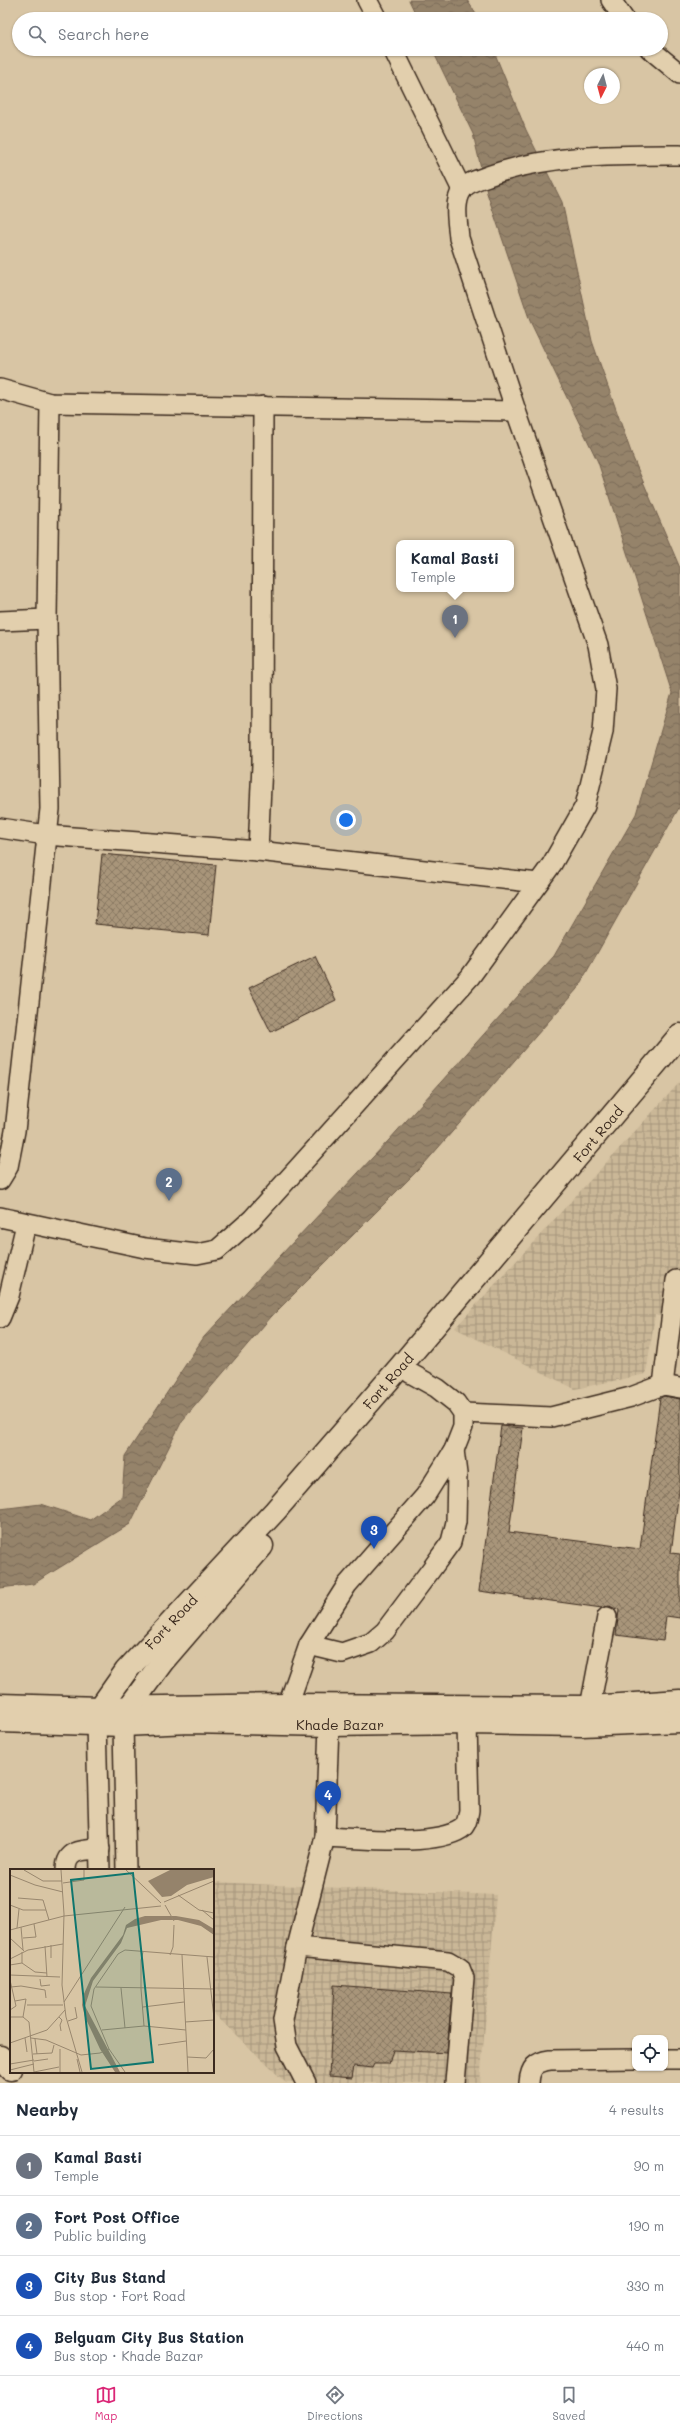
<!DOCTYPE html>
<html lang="en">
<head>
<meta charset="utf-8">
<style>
  body { margin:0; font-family:Mali,sans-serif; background:#f2f2f3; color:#1f2937 }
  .controls { position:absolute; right:12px; bottom:12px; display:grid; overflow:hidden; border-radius:8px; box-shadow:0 1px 3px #0004 }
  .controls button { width:36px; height:36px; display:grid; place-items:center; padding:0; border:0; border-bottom:1px solid #e0e1e3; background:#fff; color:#1f2937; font:20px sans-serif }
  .compass { position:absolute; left:584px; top:68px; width:36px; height:36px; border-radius:50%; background:#fff; box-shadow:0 1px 3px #0004; rotate:186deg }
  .you { position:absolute; left:346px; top:820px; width:14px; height:14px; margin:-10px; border:3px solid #fff; border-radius:50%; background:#1a73e8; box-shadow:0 0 0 6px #1a73e833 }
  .badge { display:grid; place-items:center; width:26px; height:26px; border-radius:50%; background:#db2777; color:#fff; font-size:13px; font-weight:700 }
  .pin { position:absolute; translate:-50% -33px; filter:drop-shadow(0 1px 2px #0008) }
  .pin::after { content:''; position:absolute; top:21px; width:14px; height:12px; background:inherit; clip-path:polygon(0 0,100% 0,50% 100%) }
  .popup { position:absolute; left:396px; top:540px; width:118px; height:52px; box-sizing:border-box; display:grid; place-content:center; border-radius:8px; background:#fff; filter:drop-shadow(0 1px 3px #0005); font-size:13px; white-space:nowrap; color:#747a83 }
  .popup b { font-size:15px; color:#1f2937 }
  .popup::after { content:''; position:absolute; left:50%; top:100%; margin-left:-8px; border:8px solid transparent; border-top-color:#fff }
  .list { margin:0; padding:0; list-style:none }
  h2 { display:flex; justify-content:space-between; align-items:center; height:52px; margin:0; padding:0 16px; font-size:17px }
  h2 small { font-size:13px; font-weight:400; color:#747a83 }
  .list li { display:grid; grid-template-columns:26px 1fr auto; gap:12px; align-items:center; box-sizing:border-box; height:60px; padding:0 16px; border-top:1px solid #e0e1e3 }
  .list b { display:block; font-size:15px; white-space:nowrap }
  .list p { margin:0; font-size:13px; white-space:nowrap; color:#747a83 }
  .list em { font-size:13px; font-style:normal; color:#747a83 }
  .icon { flex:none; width:22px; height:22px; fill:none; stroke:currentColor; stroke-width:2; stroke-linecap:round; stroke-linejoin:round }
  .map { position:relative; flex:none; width:680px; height:2083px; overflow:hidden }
  .search { position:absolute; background:#fff; box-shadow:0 1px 3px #0004; left:12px; right:12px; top:12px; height:44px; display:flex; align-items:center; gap:10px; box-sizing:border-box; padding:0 14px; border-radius:22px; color:#747a83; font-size:15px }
  .sheet { height:292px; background:#fff }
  nav { display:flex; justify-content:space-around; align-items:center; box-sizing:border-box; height:56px; border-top:1px solid #e0e1e3; background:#fff; font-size:11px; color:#747a83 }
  nav a { display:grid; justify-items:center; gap:2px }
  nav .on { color:#db2777 }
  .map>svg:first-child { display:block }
  .industrial { fill:url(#industrial-grid) }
  .water { fill:url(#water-waves); stroke:#715f4c }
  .building { fill:url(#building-cross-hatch); stroke:#3b2a1e }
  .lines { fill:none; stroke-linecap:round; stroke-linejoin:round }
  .minor-casing { stroke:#3b2a1e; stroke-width:22 }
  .major-casing { stroke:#3b2a1e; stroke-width:25 }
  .minor { stroke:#e2cfad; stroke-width:19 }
  .major { stroke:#e2cfad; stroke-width:22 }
  .labels { text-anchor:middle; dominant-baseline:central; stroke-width:3; stroke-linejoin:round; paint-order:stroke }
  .street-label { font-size:14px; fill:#3b2a1e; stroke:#e2cfad }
  .inset-road { fill:none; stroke:#99876e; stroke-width:1 }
  .view { fill:#0f766e; fill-opacity:0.15; stroke:#0f766e; stroke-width:2 }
  .inset-edge { fill:none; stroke:#3b2a1e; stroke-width:2 }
</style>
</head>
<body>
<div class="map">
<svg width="680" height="2083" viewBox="0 0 680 2083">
  <defs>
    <pattern id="industrial-grid" width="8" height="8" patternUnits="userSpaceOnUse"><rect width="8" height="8" fill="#cab797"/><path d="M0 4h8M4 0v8" fill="none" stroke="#a5957b"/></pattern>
    <pattern id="water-waves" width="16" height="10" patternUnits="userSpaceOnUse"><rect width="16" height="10" fill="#95836b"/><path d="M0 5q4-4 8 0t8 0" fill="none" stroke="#7b6b57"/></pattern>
    <pattern id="building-cross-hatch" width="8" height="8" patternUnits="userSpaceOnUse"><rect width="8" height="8" fill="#a8957a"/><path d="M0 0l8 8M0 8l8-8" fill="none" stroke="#8a7a63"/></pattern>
  </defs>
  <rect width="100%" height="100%" fill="#d8c5a4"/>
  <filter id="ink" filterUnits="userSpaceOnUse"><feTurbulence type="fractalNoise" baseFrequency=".025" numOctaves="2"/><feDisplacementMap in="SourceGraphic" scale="8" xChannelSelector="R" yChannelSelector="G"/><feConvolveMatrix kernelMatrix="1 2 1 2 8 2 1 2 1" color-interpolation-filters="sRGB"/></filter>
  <g filter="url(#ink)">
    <g class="industrial">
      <polygon points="680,1082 680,1319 655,1315 646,1374 575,1389 455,1328"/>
      <polygon points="213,1882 496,1895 480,2083 286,2083 213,2013"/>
    </g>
    <g class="water">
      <polygon points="409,0 467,0 479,19 418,19"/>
      <polygon points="432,49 493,49 526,130 562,202 592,341 633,458 680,568 680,806 577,989 424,1164 271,1317 182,1421 130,1524 33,1584 0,1588 0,1509 41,1504 90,1520 122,1497 125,1456 204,1337 389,1140 554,956 636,814 672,693 598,462 530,321 487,193 473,134"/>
    </g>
    <g class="building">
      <polygon points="102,854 216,865 209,935 95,924"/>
      <polygon points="315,956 336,1000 271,1032 249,988"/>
      <polygon points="664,1396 680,1399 680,1483 671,1553 680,1554 680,1618 666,1616 663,1641 616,1635 619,1610 609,1606 602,1608 479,1591 501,1426 523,1428 509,1532 640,1549 660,1398"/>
      <polygon points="334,1985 452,1994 447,2053 393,2050 389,2064 374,2064 372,2068 354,2066 352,2078 329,2076"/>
    </g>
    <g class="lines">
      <defs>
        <g id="minor">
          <polyline points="367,0 377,19"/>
          <polyline points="611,0 624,19"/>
          <polyline points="393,49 462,190"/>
          <polyline points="650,49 680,74"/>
          <polyline points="0,389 50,403 516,411"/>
          <polyline points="0,621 47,619"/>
          <polyline points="0,828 46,835 258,851 538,883"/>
          <polyline points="258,851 262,764 263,406"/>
          <polyline points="0,1180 8,1167 15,1131 50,809 47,619 50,403"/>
          <path d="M0 1217 145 1248 197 1254 217 1250 252 1219 470 977 552 864 585 806 603 732 606 689 598 645 516 411 459 238C458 223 453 204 462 190 467 182 480 179 488 176 549 154 616 155 680 155"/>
          <polyline points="0,1318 9,1296 26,1224"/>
          <polyline points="663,1385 676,1280"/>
          <polyline points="463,1413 551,1417 631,1397 663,1385 680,1388"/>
          <polyline points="309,1645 342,1653 371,1643 385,1631 430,1571 451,1542 456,1522 457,1474 454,1450"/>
          <polyline points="288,1705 309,1645 347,1585 425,1496 454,1450 463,1427 463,1413 456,1403 437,1388 410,1373"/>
          <polyline points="590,1707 607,1617"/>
          <polyline points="96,1724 100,1870"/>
          <polyline points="123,1725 126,1870"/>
          <path d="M325 1837C358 1838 433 1847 461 1829 467 1825 468 1816 469 1810L467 1723"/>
          <path d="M66 1870C66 1849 84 1850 100 1849"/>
          <polyline points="297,1947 448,1961 460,1968 464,1978 455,2083"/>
          <polyline points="665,2059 680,2059"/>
          <polyline points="306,2083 287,2046 283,2020 297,1947 325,1837 329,1725"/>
          <path d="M529 2083C530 2067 536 2062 550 2060L635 2059"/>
        </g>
        <g id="major">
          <polyline points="0,1705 100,1708 288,1705 590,1707 680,1701"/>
          <polyline points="0,1721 123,1725 189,1722 329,1725 467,1723 582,1725 680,1721"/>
          <polyline points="96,1724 100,1708 126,1671 275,1511 400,1367 680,1035"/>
          <polyline points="123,1725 130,1706 163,1661 262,1546"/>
          <polyline points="0,2057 11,2069"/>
        </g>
      </defs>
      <use href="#minor" class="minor-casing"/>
      <use href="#major" class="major-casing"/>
      <use href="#minor" class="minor"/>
      <use href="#major" class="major"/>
    </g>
  </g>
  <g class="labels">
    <g class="street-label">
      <text transform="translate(598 1134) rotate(-50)">Fort Road</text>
      <text transform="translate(388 1381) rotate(-49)">Fort Road</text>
      <text transform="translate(171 1622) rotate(-47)">Fort Road</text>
      <text x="340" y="1724">Khade Bazar</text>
    </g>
  </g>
  <g transform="translate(10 1869)">
    <rect width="204" height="204" fill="#d8c5a4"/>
    <path d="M160 1H204V8L177 16 161 27 152 28 138 12ZM135 47H166L189 51 204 60V66L191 57 168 51H151L117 59 111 74 83 112 75 137 110 203H105L90 180 75 148 72 136 73 127 81 109 113 66 116 56 125 50Z" fill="#95836b"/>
    <path class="inset-road" d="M14 1 33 12H52M51 1 54 45 52 116 56 148 72 203M116 1 151 34M0 6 25 16 53 23M53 14 74 11V1M168 26 189 41 204 44M8 29 33 31 36 41M154 33 204 12M0 36 13 41H36L39 51M155 36 164 52M192 41 204 51M54 47 151 37M11 58 13 81M7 59 9 40M0 61 54 47M0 69 14 82M13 69 26 68 24 55M41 76V89M35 77 37 108M133 83 131 91V120L134 157M160 86 163 78 164 56M172 86 178 203M197 88 204 149M0 90 18 81 53 75M12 94 25 103 37 104M0 96 12 94V83M0 106 50 108M30 110 31 117 40 116M0 111 6 137 0 141M1 118 11 117 35 121 36 129M86 118 204 120M111 119 115 159M5 132 16 130 13 148M54 133 115 38M17 136H53M133 138 174 133M0 148H13L19 153 24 203M49 148 52 151 50 156 51 162M58 152 67 149 65 138M175 153 204 151M92 161 134 157 176 161M15 169 17 183M21 169 36 171 71 186 90 184 99 180M25 170 27 185M0 174 37 161 55 141M148 176 176 172M23 185 42 184 44 176M177 188 196 189 204 180M67 190 70 203M24 192 38 190M0 195 24 191M0 201 24 195M24 203 49 198M50 203V180M115 203 99 180 81 137 84 120 108 85 115 81 204 88"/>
    <path class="view" d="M123 4 143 193 81 200 61 11Z"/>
    <rect width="204" height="204" class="inset-edge"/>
  </g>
</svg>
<div class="controls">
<button><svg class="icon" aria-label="locate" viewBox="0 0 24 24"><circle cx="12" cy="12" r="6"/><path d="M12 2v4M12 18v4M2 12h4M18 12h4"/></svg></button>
</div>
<svg class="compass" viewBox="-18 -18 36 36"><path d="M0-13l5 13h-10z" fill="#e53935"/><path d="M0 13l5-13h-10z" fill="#747a83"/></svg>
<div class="you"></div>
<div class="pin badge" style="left:455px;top:638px;background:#6b7280">1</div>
<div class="popup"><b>Kamal Basti</b>Temple</div>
<div class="pin badge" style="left:169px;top:1201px;background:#5c6f8a">2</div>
<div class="pin badge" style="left:374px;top:1549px;background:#1a4fb4">3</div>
<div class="pin badge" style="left:328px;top:1814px;background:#1a4fb4">4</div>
<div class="search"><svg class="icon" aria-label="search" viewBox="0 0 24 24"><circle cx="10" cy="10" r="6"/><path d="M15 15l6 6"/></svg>Search here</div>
</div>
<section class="sheet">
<h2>Nearby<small>4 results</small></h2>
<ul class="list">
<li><span class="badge" style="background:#6b7280">1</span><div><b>Kamal Basti</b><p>Temple</p></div><em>90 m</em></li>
<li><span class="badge" style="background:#5c6f8a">2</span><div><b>Fort Post Office</b><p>Public building</p></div><em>190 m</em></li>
<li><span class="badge" style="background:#1a4fb4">3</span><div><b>City Bus Stand</b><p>Bus stop · Fort Road</p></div><em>330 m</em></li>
<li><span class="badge" style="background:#1a4fb4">4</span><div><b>Belguam City Bus Station</b><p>Bus stop · Khade Bazar</p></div><em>440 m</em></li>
</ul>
</section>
<nav>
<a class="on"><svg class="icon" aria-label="map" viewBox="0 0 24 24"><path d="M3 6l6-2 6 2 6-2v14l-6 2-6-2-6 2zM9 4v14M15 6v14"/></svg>Map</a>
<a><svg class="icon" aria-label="directions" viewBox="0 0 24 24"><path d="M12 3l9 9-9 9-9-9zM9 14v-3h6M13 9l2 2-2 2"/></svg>Directions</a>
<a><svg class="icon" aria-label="saved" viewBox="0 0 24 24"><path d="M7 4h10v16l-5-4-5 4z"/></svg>Saved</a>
</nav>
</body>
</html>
